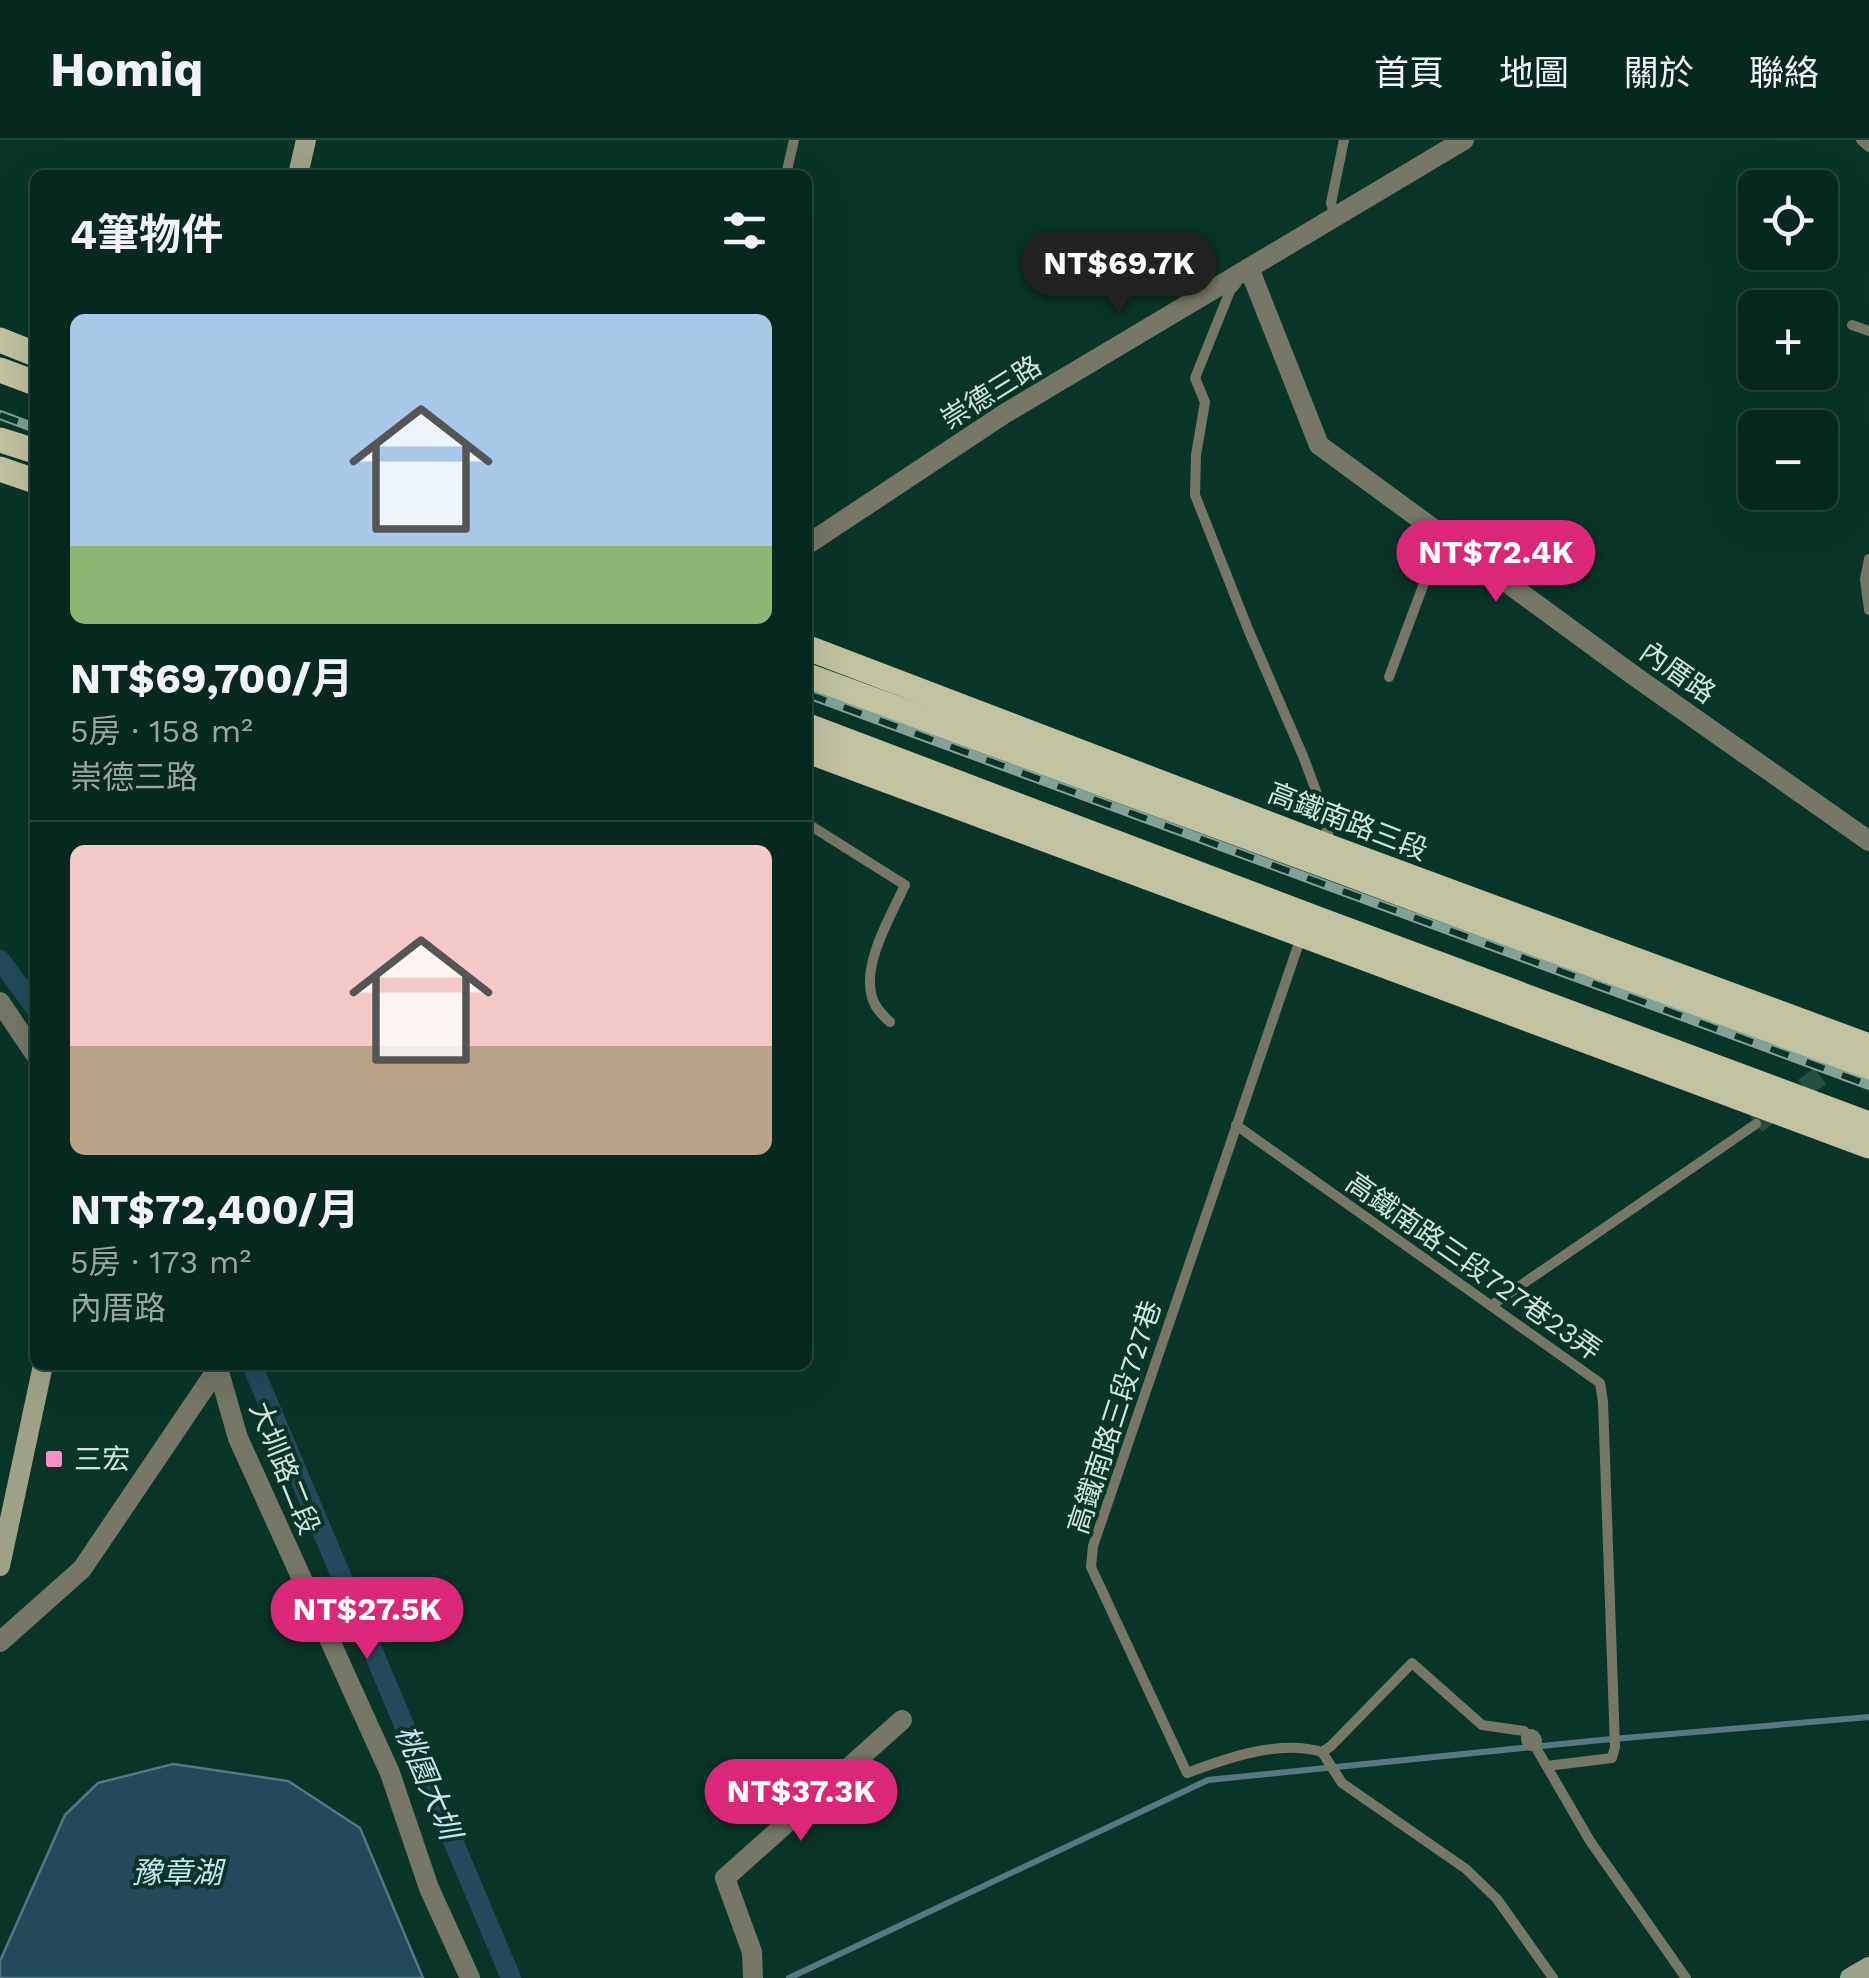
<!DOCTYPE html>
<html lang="zh-TW">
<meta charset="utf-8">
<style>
:root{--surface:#07281e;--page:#103027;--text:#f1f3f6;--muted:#98a6a4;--line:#28443c;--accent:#db2777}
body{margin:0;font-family:"Work Sans","Noto Sans TC",sans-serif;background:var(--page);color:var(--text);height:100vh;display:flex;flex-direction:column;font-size:38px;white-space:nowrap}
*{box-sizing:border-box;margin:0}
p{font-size:32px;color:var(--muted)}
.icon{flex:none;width:55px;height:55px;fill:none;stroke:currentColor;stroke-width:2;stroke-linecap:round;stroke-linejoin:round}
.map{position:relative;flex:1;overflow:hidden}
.sheet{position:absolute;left:30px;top:30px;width:782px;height:1200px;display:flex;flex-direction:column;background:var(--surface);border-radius:15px;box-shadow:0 10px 40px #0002,0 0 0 2px var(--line)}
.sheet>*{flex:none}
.controls{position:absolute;left:1738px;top:30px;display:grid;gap:20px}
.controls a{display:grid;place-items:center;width:100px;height:100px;border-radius:15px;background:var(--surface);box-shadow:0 10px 40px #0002,0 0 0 2px var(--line);font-size:50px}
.price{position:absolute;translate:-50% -85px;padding:0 22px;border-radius:35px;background:var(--accent);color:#fff;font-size:32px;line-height:65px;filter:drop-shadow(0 2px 5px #0008)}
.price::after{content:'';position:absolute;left:50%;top:60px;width:30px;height:22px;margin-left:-15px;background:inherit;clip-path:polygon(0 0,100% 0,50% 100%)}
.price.selected{background:#222;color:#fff}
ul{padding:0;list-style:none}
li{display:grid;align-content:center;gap:20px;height:530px;padding:0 40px}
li+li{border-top:2px solid var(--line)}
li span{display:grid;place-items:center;height:310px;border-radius:15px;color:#555}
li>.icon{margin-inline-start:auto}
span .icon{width:180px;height:180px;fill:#fffc;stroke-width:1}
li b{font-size:42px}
h2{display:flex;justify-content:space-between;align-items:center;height:120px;padding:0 40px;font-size:42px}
header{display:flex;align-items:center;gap:60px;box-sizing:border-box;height:140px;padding:0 50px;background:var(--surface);border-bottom:2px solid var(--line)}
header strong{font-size:48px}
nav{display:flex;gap:55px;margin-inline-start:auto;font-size:35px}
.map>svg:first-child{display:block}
.water{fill:#23495a;stroke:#577882;stroke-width:2.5}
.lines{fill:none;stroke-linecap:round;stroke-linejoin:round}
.stream{stroke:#577882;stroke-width:6}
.canal{stroke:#23495a;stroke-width:20}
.street-tunnel{stroke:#275043;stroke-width:20;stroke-dasharray:20 10;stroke-linecap:butt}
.lane{stroke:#777768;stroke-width:10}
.street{stroke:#777768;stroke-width:20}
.secondary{stroke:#a0a288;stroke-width:20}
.primary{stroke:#c1c2a1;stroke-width:25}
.rail-casing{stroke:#83a197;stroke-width:10}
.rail{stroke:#093528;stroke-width:6;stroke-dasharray:19;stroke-linecap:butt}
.poi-dot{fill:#fb8fc5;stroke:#093528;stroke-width:4}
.labels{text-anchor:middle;stroke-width:8;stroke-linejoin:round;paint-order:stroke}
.street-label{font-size:28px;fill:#d1e7de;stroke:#093528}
.poi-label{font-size:28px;fill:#d1e7de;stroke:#093528;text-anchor:start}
.water-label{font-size:30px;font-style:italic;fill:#c9e2ef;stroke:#093528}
</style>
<header>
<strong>Homiq</strong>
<nav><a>首頁</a><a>地圖</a><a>關於</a><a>聯絡</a></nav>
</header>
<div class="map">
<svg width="1869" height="1838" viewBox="0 0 1869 1838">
<rect width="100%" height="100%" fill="#093528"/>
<polygon class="water" points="173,1624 288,1641 360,1688 423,1838 0,1838 0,1821 65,1675 98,1643"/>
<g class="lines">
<polyline class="stream" points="789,1838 1208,1640 1601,1600 1869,1577"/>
<g class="canal">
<polyline points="0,820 35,867"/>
<polyline points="252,1225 511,1838"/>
</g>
<polyline class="street-tunnel" points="1756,984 1851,913"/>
<g class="lane">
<polyline points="1861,0 1869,7"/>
<polyline points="786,35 794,0"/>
<polyline points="1335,76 1331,63 1344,0"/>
<polyline points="1236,144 1230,151 1195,238 1205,262 1196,315 1195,355 1248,489 1303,616 1319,659 1331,705"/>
<polyline points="1852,185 1869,191"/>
<polyline points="1869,419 1865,439 1869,470"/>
<polyline points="1389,537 1442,395"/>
<path d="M808,684L905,745C891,776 862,823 872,857C875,868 882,875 890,882"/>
<path d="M1301,797L1093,1406L1091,1427L1187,1633C1227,1618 1280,1599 1322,1612"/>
<polyline points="1236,985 1600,1243 1603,1262 1615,1607 1612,1618 1547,1626"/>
<polyline points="1492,1165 1756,984"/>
<polyline points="1532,1601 1590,1701 1686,1838"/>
<polyline points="1322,1612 1342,1643 1466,1729 1497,1759 1553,1838"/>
<polyline points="1322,1612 1331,1606 1412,1523 1482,1585 1524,1591 1531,1599"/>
</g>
<g class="street">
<polyline points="1249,128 1319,305 1633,535 1869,701"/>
<polyline points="808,404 1004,274 1464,0"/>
<polyline points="0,862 35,914"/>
<polyline points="217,1225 238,1298 390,1633 429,1748 470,1838"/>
<polyline points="0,1502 82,1429 218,1228"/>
<polyline points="1531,1599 1532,1601"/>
<polyline points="753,1838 752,1812 725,1738 902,1580"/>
</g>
<g class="secondary">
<polyline points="298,35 306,0"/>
<polyline points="0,1426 43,1225"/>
<polyline points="1850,1838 1869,1827"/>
</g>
<g class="primary">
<polyline points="0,200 35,214"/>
<polyline points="0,230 35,243"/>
<polyline points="0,300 35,311"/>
<polyline points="0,329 35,341"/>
<polyline points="808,508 1332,708 1869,906"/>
<polyline points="808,536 1338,730 1869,929"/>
<polyline points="808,586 1315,778 1869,984"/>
<polyline points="808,611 1869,1006"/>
</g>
<defs>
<g id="rail">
<polyline points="0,275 35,288"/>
<polyline points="808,554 1869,945"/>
</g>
</defs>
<use href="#rail" class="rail-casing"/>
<use href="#rail" class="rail"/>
</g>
<rect class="poi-dot" x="44" y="1309" width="20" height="20" rx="5"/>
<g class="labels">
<g class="street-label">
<text transform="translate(991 252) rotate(-32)" y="10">崇德三路</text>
<text transform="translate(1678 532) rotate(35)" y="10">內厝路</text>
<text transform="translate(1348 681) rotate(21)" y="10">高鐵南路三段</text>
<text transform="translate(1474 1126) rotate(35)" y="10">高鐵南路三段727巷23弄</text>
<text transform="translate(1114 1277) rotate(-72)" y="10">高鐵南路三段727巷</text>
<text transform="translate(285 1328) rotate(68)" y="10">大圳路二段</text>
</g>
<g class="poi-label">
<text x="74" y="1329">三宏</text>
</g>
<g class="water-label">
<text transform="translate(428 1642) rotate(67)" y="10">桃園大圳</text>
<text x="177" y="1743">豫章湖</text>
</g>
</g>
</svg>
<div class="controls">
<a><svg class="icon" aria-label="locate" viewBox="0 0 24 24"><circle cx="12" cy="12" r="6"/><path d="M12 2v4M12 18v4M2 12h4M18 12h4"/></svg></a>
<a>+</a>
<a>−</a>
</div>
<b class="price selected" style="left:1119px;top:176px">NT$69.7K</b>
<b class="price" style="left:1496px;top:465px">NT$72.4K</b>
<b class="price" style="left:367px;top:1522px">NT$27.5K</b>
<b class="price" style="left:801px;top:1704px">NT$37.3K</b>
<section class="sheet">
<h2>4筆物件<svg class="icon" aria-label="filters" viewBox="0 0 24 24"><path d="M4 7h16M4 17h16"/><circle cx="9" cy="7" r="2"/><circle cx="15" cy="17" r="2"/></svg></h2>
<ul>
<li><span style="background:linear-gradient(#a9c7e8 75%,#8fb573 0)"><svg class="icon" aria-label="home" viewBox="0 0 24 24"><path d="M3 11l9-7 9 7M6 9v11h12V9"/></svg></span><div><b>NT$69,700/月</b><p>5房 · 158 m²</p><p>崇德三路</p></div></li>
<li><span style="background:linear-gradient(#f6c9c9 65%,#b9a48a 0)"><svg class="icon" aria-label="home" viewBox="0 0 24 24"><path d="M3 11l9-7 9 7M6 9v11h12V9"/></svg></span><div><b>NT$72,400/月</b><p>5房 · 173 m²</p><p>內厝路</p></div></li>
</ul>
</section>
</div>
